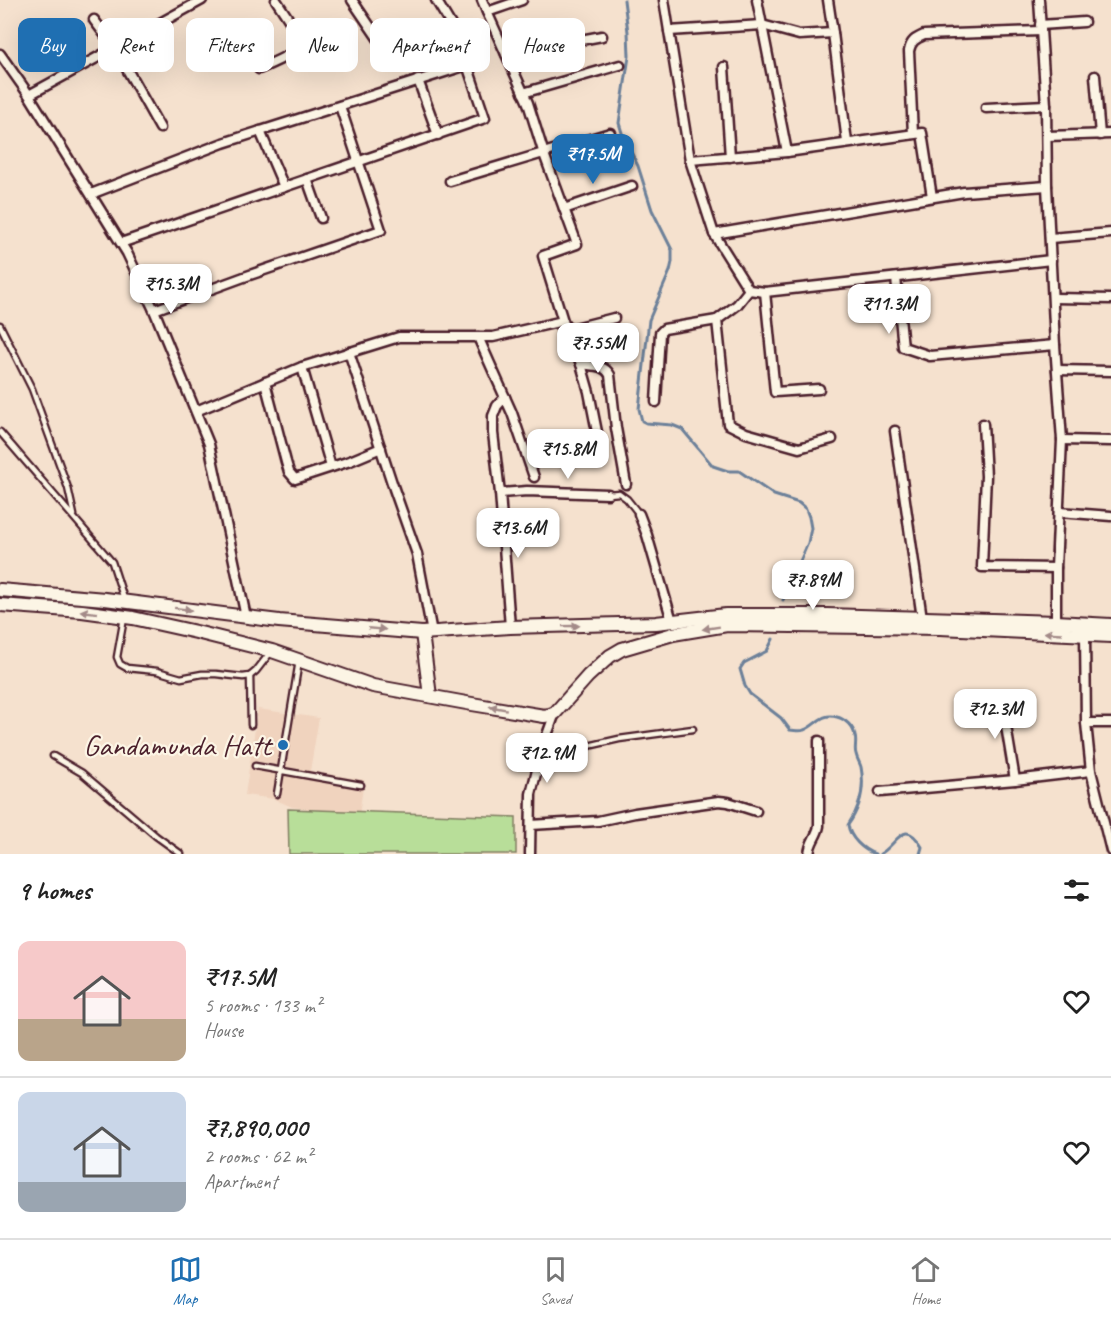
<!DOCTYPE html>
<meta charset="utf-8">
<style>
:root{--surface:#fff;--page:#f6f6f6;--text:#222;--muted:#767676;--line:#e0e0e0;--accent:#1f6fb2}
body{margin:0;font-family:Caveat,sans-serif;background:var(--page);color:var(--text);height:100vh;display:flex;flex-direction:column;font-size:22px;white-space:nowrap}
*{box-sizing:border-box;margin:0}
p{font-size:20px;color:var(--muted)}
.icon{flex:none;width:33px;height:33px;fill:none;stroke:currentColor;stroke-width:2;stroke-linecap:round;stroke-linejoin:round}
.map{position:relative;height:854px;overflow:hidden}
.drawer{display:flex;flex-direction:column;background:var(--surface);flex:1}
.drawer>*{flex:none}
.guide{position:absolute;left:18px;top:18px;width:600px;height:54px;display:flex;gap:12px}
.price{position:absolute;translate:-50% -51px;padding:0 14px;border-radius:12px;background:#fff;color:#222;font-size:20px;line-height:39px;filter:drop-shadow(0 2px 3px #0008)}
.price::after{content:'';position:absolute;left:50%;top:36px;width:18px;height:14px;margin-left:-9px;background:inherit;clip-path:polygon(0 0,100% 0,50% 100%)}
.price.on{background:var(--accent);color:#fff}
ul{padding:0;list-style:none}
li{display:flex;align-items:center;gap:18px;height:150px;padding:0 18px}
li+li{border-top:2px solid var(--line)}
li span{display:grid;place-items:center;flex:none;width:168px;height:120px;border-radius:12px;color:#555}
li>.icon{margin-inline-start:auto}
span .icon{width:72px;height:72px;fill:#fffc;stroke-width:1}
li b{font-size:26px}
h2{display:flex;justify-content:space-between;align-items:center;height:72px;padding:0 18px;font-size:26px}
.tag{padding:0 21px;border-radius:12px;background:var(--surface);box-shadow:0 6px 24px #0002;font-size:21px;line-height:54px}
.tag.on{background:var(--accent);color:#fff}
.tab-bar{display:flex;justify-content:space-around;align-items:center;height:84px;border-top:2px solid var(--line);background:var(--surface);font-size:16px;color:var(--muted)}
.tab-bar a{display:grid;justify-items:center;gap:3px}
.tab-bar .on{color:var(--accent)}
.map>svg:first-child{display:block}
.built{fill:#f0d3be}
.green{fill:#b8de99;stroke:#817e62;stroke-width:1.5}
.lines{fill:none;stroke-linecap:round;stroke-linejoin:round}
.stream{stroke:#6c8099;stroke-width:3}
.service-casing{stroke:#4a1f2b;stroke-width:9}
.minor-casing{stroke:#4a1f2b;stroke-width:13}
.secondary-casing{stroke:#4a1f2b;stroke-width:16}
.service{stroke:#fcf5e5;stroke-width:4.5}
.minor{stroke:#fcf5e5;stroke-width:8}
.secondary{stroke:#fcf5e5;stroke-width:12}
.oneway{fill:#a38a88}
.poi-dot{fill:#1f6fb2;stroke:#fcf5e5;stroke-width:2}
.labels{text-anchor:middle;stroke-width:4.5;stroke-linejoin:round;paint-order:stroke}
.poi-label{font-size:30px;fill:#4a1f2b;stroke:#fcf5e5;text-anchor:end}
</style>
<div class="map">
<svg width="1111" height="854" viewBox="0 0 1111 854">
<rect width="100%" height="100%" fill="#f5e1ce"/>
<filter id="ink" filterUnits="userSpaceOnUse"><feTurbulence type="fractalNoise" baseFrequency=".0167" numOctaves="2"/><feDisplacementMap in="SourceGraphic" scale="12" xChannelSelector="R" yChannelSelector="G"/><feConvolveMatrix kernelMatrix="1 2 1 2 8 2 1 2 1" color-interpolation-filters="sRGB"/></filter>
<g filter="url(#ink)">
<polygon class="built" points="258,709 319,718 310,771 364,780 359,815 292,807 274,799 245,795"/>
<polygon class="green" points="288,809 516,817 516,854 289,854"/>
<g class="lines">
<g class="stream">
<polyline points="624,0 628,32 629,56 619,123 623,136 638,166 652,210 672,250 672,262 670,271 649,320 639,409 642,421 646,423 672,425 682,429 713,466 728,471 739,471 774,495 799,503 806,509 809,517 811,528 808,543 783,600"/>
<path d="M773,639L767,651L744,663L740,669L745,686L750,694L781,718L790,730C794,730 800,732 804,730C816,726 821,712 837,717C845,719 854,727 855,736C857,742 854,749 856,754C857,759 860,763 861,767C865,788 860,808 848,825C850,838 863,850 875,854"/>
<path d="M880,854C897,845 904,816 922,847L920,854"/>
</g>
<defs>
<g id="service">
<polyline points="0,325 32,389 68,488 74,515"/>
<polyline points="0,432 112,562 124,599"/>
<polyline points="609,494 619,493 627,499 639,514"/>
<polyline points="124,618 117,657 120,664 127,668 157,671 181,678 202,674 216,674 243,677 250,676 256,671 270,653"/>
<polyline points="250,676 251,725"/>
<polyline points="53,756 82,773 156,836 181,854"/>
<polyline points="540,757 619,739 693,729"/>
<polyline points="255,766 361,785"/>
<polyline points="277,794 299,661"/>
</g>
<g id="minor">
<polyline points="352,0 390,56"/>
<polyline points="482,0 487,12"/>
<polyline points="664,0 690,160 714,234 749,290 765,292 1051,260"/>
<polyline points="828,0 833,33"/>
<polyline points="1039,0 1046,105 1047,186 1055,345 1062,440 1056,568 1056,622"/>
<polyline points="94,20 115,48 160,128"/>
<polyline points="1040,25 1084,22"/>
<polyline points="669,31 762,25 799,35 833,33 847,142"/>
<polyline points="0,54 29,95 127,253 154,310 209,444 246,617"/>
<polyline points="506,54 602,36"/>
<polyline points="724,67 730,157"/>
<path d="M259,69C267,65 298,53 300,45C301,42 300,39 299,35L276,0"/>
<polyline points="1095,76 1100,135"/>
<polyline points="418,80 438,135"/>
<polyline points="523,93 620,65"/>
<polyline points="29,95 202,0"/>
<polyline points="986,108 1046,105"/>
<polyline points="260,131 284,187"/>
<path d="M913,134L909,51C911,41 915,39 924,35L1041,31"/>
<polyline points="1047,136 1111,134"/>
<polyline points="787,152 922,133 932,197"/>
<polyline points="690,160 787,152 757,0"/>
<polyline points="307,179 321,218"/>
<polyline points="450,181 610,133"/>
<polyline points="91,194 223,143 467,65"/>
<polyline points="564,209 632,186"/>
<polyline points="714,234 964,192 1047,186"/>
<polyline points="1050,238 1111,233"/>
<polyline points="121,243 485,118 457,35 436,0"/>
<polyline points="896,278 903,347 930,356 1055,345"/>
<polyline points="765,292 775,392 819,389"/>
<polyline points="1054,298 1111,299"/>
<polyline points="154,310 244,277 381,230 340,106"/>
<polyline points="717,320 728,424 746,433 799,448 832,439"/>
<polyline points="563,321 581,364 589,392 598,437"/>
<polyline points="567,330 614,318"/>
<polyline points="478,337 512,413 534,477"/>
<polyline points="349,352 394,489 417,554 432,633"/>
<path d="M581,364C592,366 604,364 610,375L616,428L626,484"/>
<polyline points="302,367 331,467"/>
<polyline points="1057,370 1111,371"/>
<polyline points="265,382 286,462 289,472 295,479 350,461 381,448"/>
<polyline points="656,402 660,333 664,329 717,320 737,305 749,290"/>
<polyline points="196,411 302,367 399,337 493,337 563,321 543,256 577,244 544,154 528,103 487,12 522,0"/>
<polyline points="983,424 986,476 982,567 1056,568"/>
<polyline points="895,431 922,618"/>
<polyline points="1062,440 1111,441"/>
<polyline points="500,493 493,433 493,416 497,406 505,397"/>
<polyline points="1059,512 1111,516"/>
<polyline points="639,514 647,535 672,621"/>
<polyline points="510,627 500,493 527,491 608,494"/>
<polyline points="1085,634 1086,723"/>
<polyline points="1001,696 1015,780"/>
<polyline points="1091,771 1111,851"/>
<polyline points="880,792 1015,780 1091,771 1086,723 1111,723"/>
<polyline points="531,825 598,821 635,813 719,801 728,802 756,811"/>
<polyline points="530,854 531,794 543,746 555,713"/>
<path d="M809,854C810,841 817,837 819,826V741"/>
</g>
<g id="secondary">
<polyline points="0,590 105,599 279,621 422,633 510,627 656,623 726,615 827,615 1056,622 1111,625"/>
<polyline points="0,605 82,611 133,618 196,632 272,651 373,686 472,704 544,716 550,715 555,713 588,676 610,656 622,649 673,634 727,625 940,628 1111,636"/>
<polyline points="422,633 430,696"/>
</g>
</defs>
<use href="#service" class="service-casing"/>
<use href="#minor" class="minor-casing"/>
<use href="#secondary" class="secondary-casing"/>
<use href="#service" class="service"/>
<use href="#minor" class="minor"/>
<use href="#secondary" class="secondary"/>
</g>
<defs><path id="oneway-solid" d="M-6-.8H1V-3.2L6.5 0L1 3.2V.8H-6Z" transform="scale(1.5)"/></defs>
<g class="oneway">
<use href="#oneway-solid" transform="translate(183 609) rotate(7)"/>
<use href="#oneway-solid" transform="translate(89 612) rotate(-173)"/>
<use href="#oneway-solid" transform="translate(571 626) rotate(-1)"/>
<use href="#oneway-solid" transform="translate(711 628) rotate(171)"/>
<use href="#oneway-solid" transform="translate(377 629) rotate(5)"/>
<use href="#oneway-solid" transform="translate(1053 633) rotate(-177)"/>
<use href="#oneway-solid" transform="translate(498 708) rotate(-170)"/>
</g>
</g>
<circle class="poi-dot" cx="283" cy="745" r="6"/>
<g class="labels">
<g class="poi-label">
<text x="271" y="755">Gandamunda Hatt</text>
</g>
</g>
</svg>
<b class="price on" style="left:593px;top:185px">₹17.5M</b>
<b class="price" style="left:171px;top:315px">₹15.3M</b>
<b class="price" style="left:889px;top:335px">₹11.3M</b>
<b class="price" style="left:598px;top:374px">₹7.55M</b>
<b class="price" style="left:568px;top:480px">₹15.8M</b>
<b class="price" style="left:518px;top:559px">₹13.6M</b>
<b class="price" style="left:813px;top:611px">₹7.89M</b>
<b class="price" style="left:995px;top:740px">₹12.3M</b>
<b class="price" style="left:547px;top:784px">₹12.9M</b>
<div class="guide">
<a class="tag on">Buy</a>
<a class="tag">Rent</a>
<a class="tag">Filters</a>
<a class="tag">New</a>
<a class="tag">Apartment</a>
<a class="tag">House</a>
</div>
</div>
<section class="drawer">
<h2>9 homes<svg class="icon" aria-label="filters" viewBox="0 0 24 24"><path d="M4 7h16M4 17h16"/><circle cx="9" cy="7" r="2"/><circle cx="15" cy="17" r="2"/></svg></h2>
<ul>
<li><span style="background:linear-gradient(#f6c9c9 65%,#b9a48a 0)"><svg class="icon" aria-label="home" viewBox="0 0 24 24"><path d="M3 11l9-7 9 7M6 9v11h12V9"/></svg></span><div><b>₹17.5M</b><p>5 rooms · 133 m²</p><p>House</p></div><svg class="icon" aria-label="heart" viewBox="0 0 24 24"><path d="M12 20l-8-8c-3-5 5-10 8-4 3-6 11-1 8 4z"/></svg></li>
<li><span style="background:linear-gradient(#c9d6e8 75%,#9aa5b1 0)"><svg class="icon" aria-label="home" viewBox="0 0 24 24"><path d="M3 11l9-7 9 7M6 9v11h12V9"/></svg></span><div><b>₹7,890,000</b><p>2 rooms · 62 m²</p><p>Apartment</p></div><svg class="icon" aria-label="heart" viewBox="0 0 24 24"><path d="M12 20l-8-8c-3-5 5-10 8-4 3-6 11-1 8 4z"/></svg></li>
</ul>
</section>
<nav class="tab-bar">
<a class="on"><svg class="icon" aria-label="map" viewBox="0 0 24 24"><path d="M3 6l6-2 6 2 6-2v14l-6 2-6-2-6 2zM9 4v14M15 6v14"/></svg>Map</a>
<a><svg class="icon" aria-label="saved" viewBox="0 0 24 24"><path d="M7 4h10v16l-5-4-5 4z"/></svg>Saved</a>
<a><svg class="icon" aria-label="home" viewBox="0 0 24 24"><path d="M3 11l9-7 9 7M6 9v11h12V9"/></svg>Home</a>
</nav>
